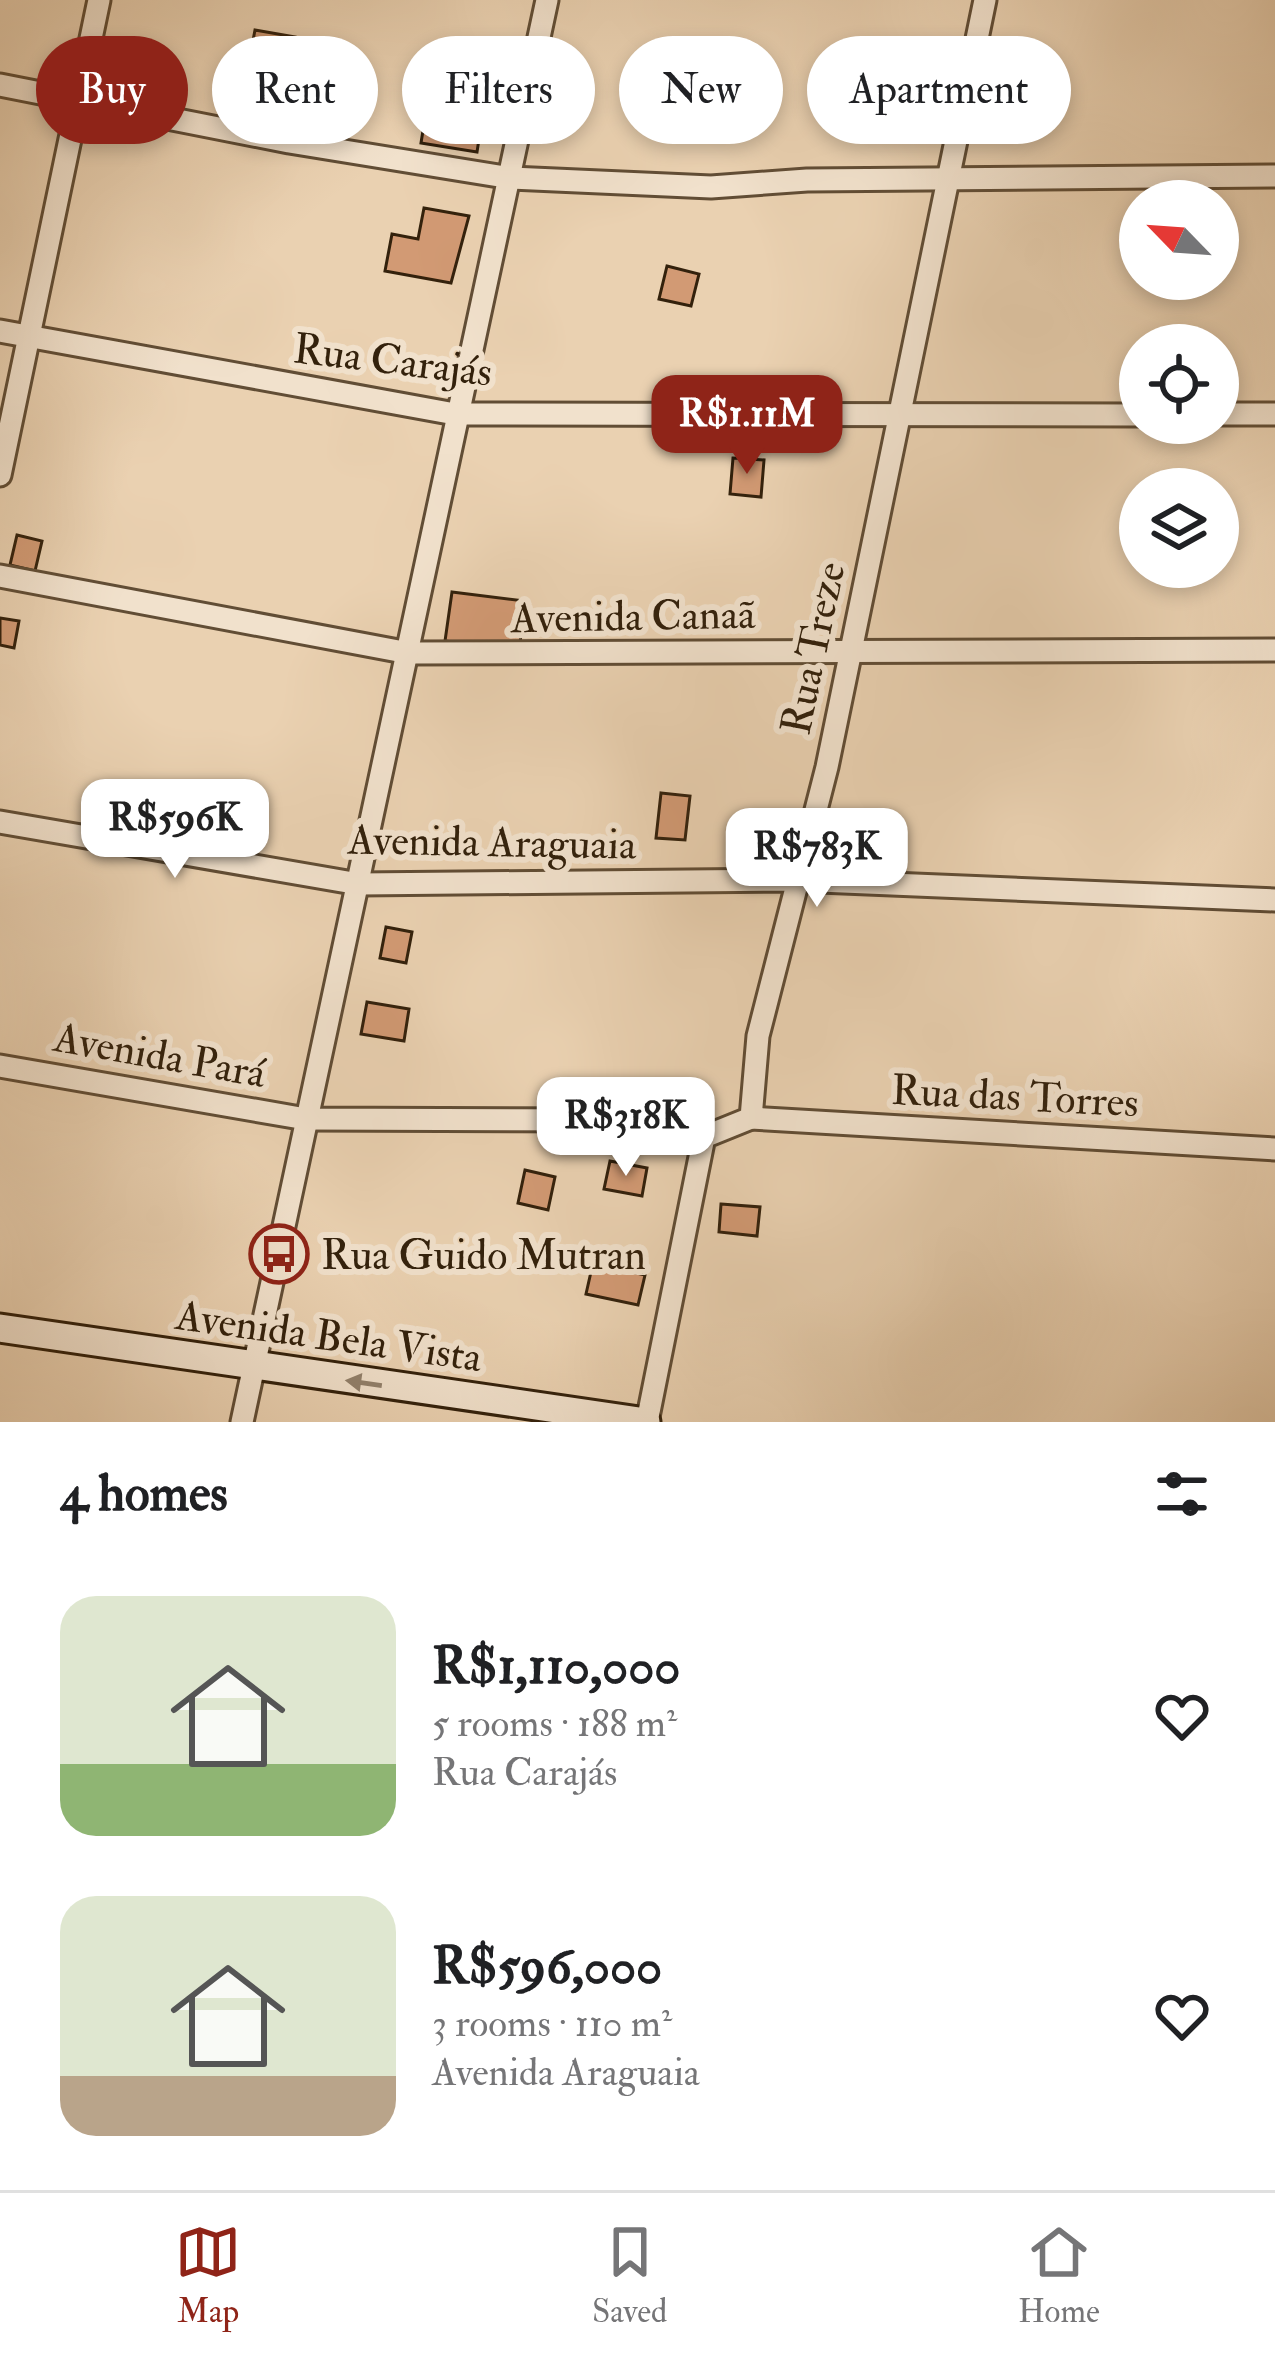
<!DOCTYPE html>
<meta charset="utf-8">
<style>
:root{--surface:#fff;--page:#f6f6f6;--text:#202124;--muted:#757577;--line:#e0e0e0;--accent:#8f2418}
body{margin:0;font-family:"IM FELL Double Pica",serif;background:var(--page);color:var(--text);height:100vh;display:flex;flex-direction:column;font-size:45px;white-space:nowrap}
*{box-sizing:border-box;margin:0}
p{font-size:39px;color:var(--muted)}
.icon{flex:none;width:66px;height:66px;fill:none;stroke:currentColor;stroke-width:2;stroke-linecap:round;stroke-linejoin:round}
.map{position:relative;height:1422px;overflow:hidden}
.side{display:flex;flex-direction:column;background:var(--surface);flex:1}
.side>*{flex:none}
.top-card{position:absolute;left:36px;top:36px;width:1203px;height:108px;display:flex;gap:24px}
.needle{width:78px;rotate:295deg}
.controls{position:absolute;left:1119px;top:180px;display:grid;gap:24px}
.controls a{display:grid;place-items:center;width:120px;height:120px;border-radius:50%;background:var(--surface);box-shadow:0 6px 18px #0003;font-size:60px}
.price{position:absolute;translate:-50% -102px;padding:0 27px;border-radius:24px;background:#fff;color:#222;font-size:39px;line-height:78px;filter:drop-shadow(0 3px 6px #0008)}
.price::after{content:'';position:absolute;left:50%;top:72px;width:36px;height:27px;margin-left:-18px;background:inherit;clip-path:polygon(0 0,100% 0,50% 100%)}
.price.active{background:var(--accent);color:#fff}
ul{padding:0;list-style:none}
li{display:flex;align-items:center;gap:36px;height:300px;padding:0 60px}
li span{display:grid;place-items:center;flex:none;width:336px;height:240px;border-radius:36px;color:#555}
li>.icon{margin-inline-start:auto}
span .icon{width:144px;height:144px;fill:#fffc;stroke-width:1}
li b{font-size:51px}
h2{display:flex;justify-content:space-between;align-items:center;height:144px;padding:0 60px;font-size:51px}
.chip{padding:0 42px;border-radius:54px;background:var(--surface);box-shadow:0 6px 18px #0003;font-size:42px;line-height:108px}
.chip.active{background:var(--accent);color:#fff}
.tabs{display:flex;justify-content:space-around;align-items:center;height:168px;border-top:3px solid var(--line);background:var(--surface);font-size:33px;color:var(--muted)}
.tabs a{display:grid;justify-items:center;gap:6px}
.tabs .active{color:var(--accent)}
.map>svg:first-child{display:block}
.building{fill:#d29a74;stroke:#33210c;stroke-width:3}
.lines{fill:none;stroke-linecap:round;stroke-linejoin:round}
.street-casing{stroke:#614d35;stroke-width:27}
.secondary-casing{stroke:#33210c;stroke-width:33}
.street{stroke:#f1e1cc;stroke-width:21}
.secondary{stroke:#f1e1cc;stroke-width:27}
.oneway{fill:#92816c}
.labels{text-anchor:middle;stroke-width:12;stroke-linejoin:round;paint-order:stroke}
.street-label{font-size:42px;fill:#33210c;stroke:#f1e1cc}
.poi-label{font-size:42px;fill:#33210c;stroke:#f1e1cc;text-anchor:start}
</style>
<div class="map">
<svg width="1275" height="1422" viewBox="0 0 1275 1422">
<rect width="100%" height="100%" fill="#ead1b1"/>
<filter id="stains"><feTurbulence type="fractalNoise" baseFrequency=".00167" numOctaves="4"/><feColorMatrix values="0 0 0 0 .2 0 0 0 0 .09 0 0 0 0 .02 0 0 0 .5 -.17"/></filter>
<radialGradient id="worn" r=".72"><stop offset=".6" stop-color="#630" stop-opacity="0"/><stop offset="1" stop-color="#630" stop-opacity=".3"/></radialGradient>
<g class="building">
<polygon points="255,30 295,37 283,96 244,88"/>
<polygon points="293,57 327,63 319,108 285,102"/>
<polygon points="332,69 357,75 343,128 318,122"/>
<polygon points="426,112 482,120 477,152 421,143"/>
<polygon points="424,208 469,216 451,283 385,271 392,234 418,239"/>
<polygon points="667,266 699,274 691,306 659,299"/>
<polygon points="733,458 764,460 761,497 730,494"/>
<polygon points="17,535 42,541 35,571 10,565"/>
<polygon points="452,592 525,601 519,651 445,641"/>
<polygon points="0,618 19,621 14,648 0,645"/>
<polygon points="661,793 690,796 685,840 656,838"/>
<polygon points="386,927 412,932 406,963 380,958"/>
<polygon points="367,1002 409,1009 404,1041 361,1034"/>
<polygon points="610,1161 647,1168 642,1196 604,1189"/>
<polygon points="525,1170 555,1177 548,1210 518,1203"/>
<polygon points="721,1204 760,1207 757,1236 719,1232"/>
<polygon points="593,1263 645,1275 638,1305 586,1294"/>
</g>
<g class="lines">
<defs>
<g id="street">
<polyline points="0,85 289,142 511,178 711,187 807,180 1275,176"/>
<polyline points="0,331 455,414 1140,415"/>
<polyline points="1218,414 1275,414"/>
<polyline points="0,475 99,0"/>
<polyline points="0,576 409,653 1275,650"/>
<polyline points="0,822 359,884 795,880 1275,900"/>
<polyline points="0,1066 306,1119 616,1120 704,1137"/>
<polyline points="751,1118 1275,1149"/>
<polyline points="242,1422 547,0"/>
<polyline points="647,1422 704,1137 751,1118 758,1036 827,767 985,0"/>
</g>
<polyline id="secondary" points="0,1328 646,1422"/>
</defs>
<use href="#street" class="street-casing"/>
<use href="#secondary" class="secondary-casing"/>
<use href="#street" class="street"/>
<use href="#secondary" class="secondary"/>
</g>
<defs><path id="oneway-solid" d="M-6-.8H1V-3.2L6.5 0L1 3.2V.8H-6Z" transform="scale(3)"/></defs>
<use class="oneway" href="#oneway-solid" transform="translate(364 1383) rotate(-172)"/>
<defs>
<symbol id="bus-ring" viewBox="-11 -11 22 22"><circle r="9.5" fill="#f1e1cc" stroke="#8f2418" stroke-width="1.5"/><path d="M-5-6H5V4H4V6H2V4H-2V6H-4V4H-5ZM-3.5-4V0h7V-4ZM-3.5 1.2v1.5H-2V1.2ZM2 1.2v1.5H3.5V1.2Z" fill="#8f2418"/></symbol>
</defs>
<g fill-rule="evenodd">
<use href="#bus-ring" x="246" y="1221" width="66" height="66"/>
</g>
<g class="labels">
<g class="street-label">
<text transform="translate(393 359) rotate(7)" y="15">Rua Carajás</text>
<text transform="translate(633 615) rotate(-1)" y="15">Avenida Canaã</text>
<text transform="translate(812 648) rotate(-78)" y="15">Rua Treze</text>
<text transform="translate(492 841) rotate(1)" y="15">Avenida Araguaia</text>
<text transform="translate(160 1054) rotate(10)" y="15">Avenida Pará</text>
<text transform="translate(1015 1095) rotate(3)" y="15">Rua das Torres</text>
<text transform="translate(329 1335) rotate(8)" y="15">Avenida Bela Vista</text>
</g>
<g class="poi-label">
<text x="321" y="1269">Rua Guido Mutran</text>
</g>
</g>
<rect width="100%" height="100%" filter="url(#stains)"/>
<rect width="100%" height="100%" fill="url(#worn)"/>
</svg>
<div class="controls">
<a><svg class="needle" viewBox="-14 -14 28 28"><path d="M0-13l5 13h-10z" fill="#e53935"/><path d="M0 13l5-13h-10z" fill="#757577"/></svg></a>
<a><svg class="icon" aria-label="locate" viewBox="0 0 24 24"><circle cx="12" cy="12" r="6"/><path d="M12 2v4M12 18v4M2 12h4M18 12h4"/></svg></a>
<a><svg class="icon" aria-label="layers" viewBox="0 0 24 24"><path d="M12 4l9 5-9 5-9-5zM3 14l9 5 9-5"/></svg></a>
</div>
<b class="price active" style="left:747px;top:477px">R$1.11M</b>
<b class="price" style="left:175px;top:881px">R$596K</b>
<b class="price" style="left:817px;top:910px">R$783K</b>
<b class="price" style="left:626px;top:1179px">R$318K</b>
<div class="top-card">
<a class="chip active">Buy</a>
<a class="chip">Rent</a>
<a class="chip">Filters</a>
<a class="chip">New</a>
<a class="chip">Apartment</a>
</div>
</div>
<section class="side">
<h2>4 homes<svg class="icon" aria-label="filters" viewBox="0 0 24 24"><path d="M4 7h16M4 17h16"/><circle cx="9" cy="7" r="2"/><circle cx="15" cy="17" r="2"/></svg></h2>
<ul>
<li><span style="background:linear-gradient(#dfe7d0 70%,#8fb573 0)"><svg class="icon" aria-label="home" viewBox="0 0 24 24"><path d="M3 11l9-7 9 7M6 9v11h12V9"/></svg></span><div><b>R$1,110,000</b><p>5 rooms · 188 m²</p><p>Rua Carajás</p></div><svg class="icon" aria-label="heart" viewBox="0 0 24 24"><path d="M12 20l-8-8c-3-5 5-10 8-4 3-6 11-1 8 4z"/></svg></li>
<li><span style="background:linear-gradient(#dfe7d0 75%,#b9a48a 0)"><svg class="icon" aria-label="home" viewBox="0 0 24 24"><path d="M3 11l9-7 9 7M6 9v11h12V9"/></svg></span><div><b>R$596,000</b><p>3 rooms · 110 m²</p><p>Avenida Araguaia</p></div><svg class="icon" aria-label="heart" viewBox="0 0 24 24"><path d="M12 20l-8-8c-3-5 5-10 8-4 3-6 11-1 8 4z"/></svg></li>
</ul>
</section>
<nav class="tabs">
<a class="active"><svg class="icon" aria-label="map" viewBox="0 0 24 24"><path d="M3 6l6-2 6 2 6-2v14l-6 2-6-2-6 2zM9 4v14M15 6v14"/></svg>Map</a>
<a><svg class="icon" aria-label="saved" viewBox="0 0 24 24"><path d="M7 4h10v16l-5-4-5 4z"/></svg>Saved</a>
<a><svg class="icon" aria-label="home" viewBox="0 0 24 24"><path d="M3 11l9-7 9 7M6 9v11h12V9"/></svg>Home</a>
</nav>
